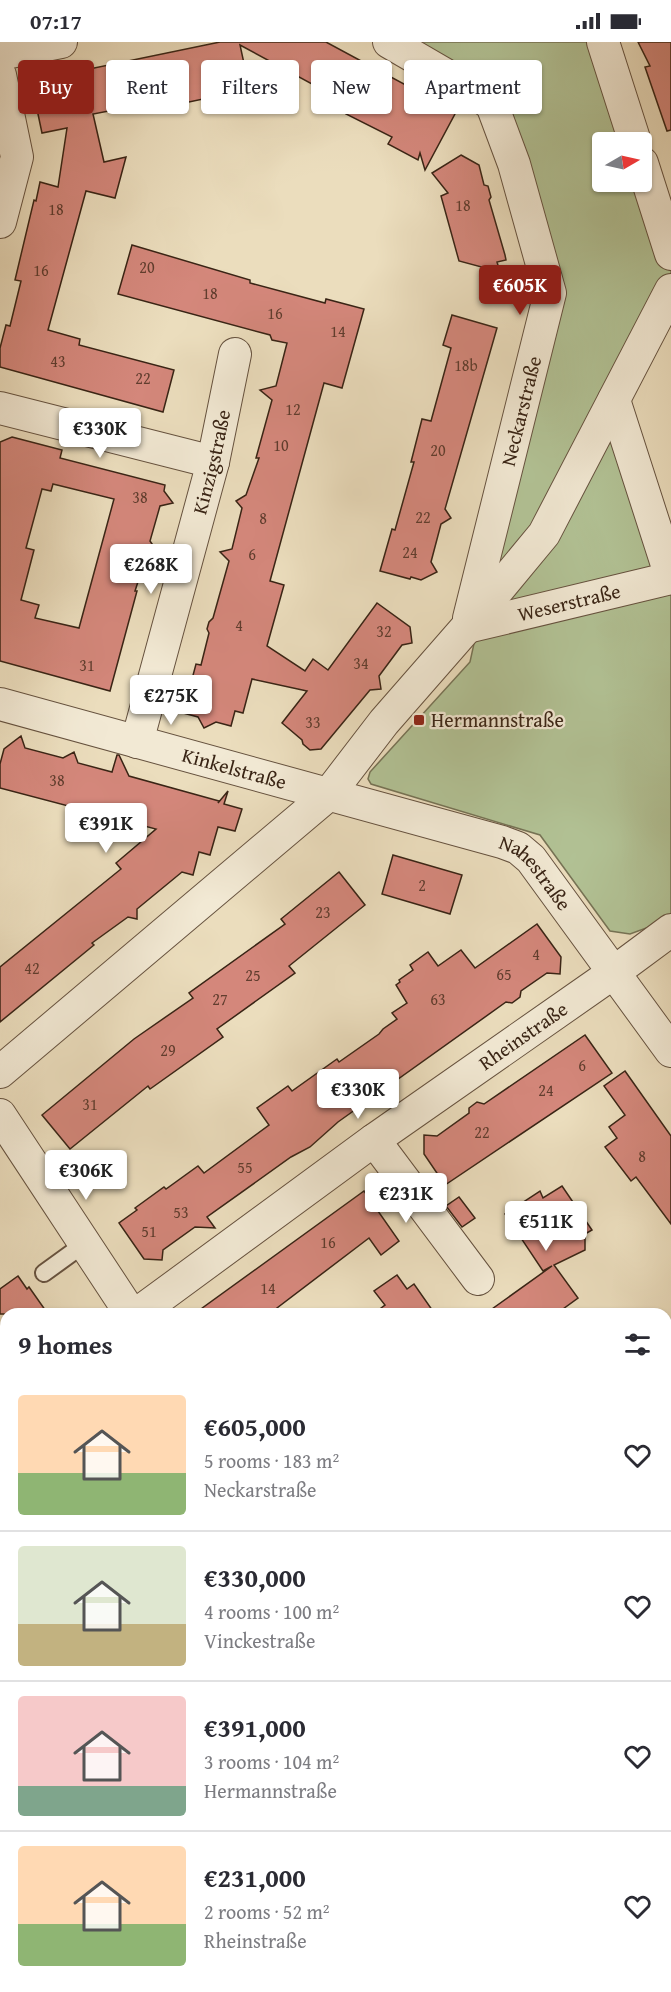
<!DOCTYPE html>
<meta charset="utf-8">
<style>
:root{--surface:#fff;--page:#f2f2f3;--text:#2b2b33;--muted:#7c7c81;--line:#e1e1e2;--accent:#8f2418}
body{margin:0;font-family:"Gentium Book Plus",serif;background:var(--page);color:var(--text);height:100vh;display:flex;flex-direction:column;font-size:22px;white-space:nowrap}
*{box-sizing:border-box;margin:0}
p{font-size:20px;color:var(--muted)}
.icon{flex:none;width:33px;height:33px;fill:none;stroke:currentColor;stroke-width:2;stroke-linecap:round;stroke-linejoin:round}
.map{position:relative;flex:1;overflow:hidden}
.side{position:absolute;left:0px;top:1266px;width:672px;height:684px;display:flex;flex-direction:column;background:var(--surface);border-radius:18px 18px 0 0;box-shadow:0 2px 4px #0004}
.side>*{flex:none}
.banner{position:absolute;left:18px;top:18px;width:636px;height:54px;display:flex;gap:12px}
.needle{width:39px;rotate:81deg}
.buttons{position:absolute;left:592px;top:90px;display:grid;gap:12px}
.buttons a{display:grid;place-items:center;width:60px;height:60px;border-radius:6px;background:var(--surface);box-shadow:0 2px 4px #0004;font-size:30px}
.price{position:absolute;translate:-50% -51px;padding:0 14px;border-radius:6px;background:#fff;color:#222;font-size:20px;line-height:39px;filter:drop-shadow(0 2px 3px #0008)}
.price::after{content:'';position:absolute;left:50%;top:36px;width:18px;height:14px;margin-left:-9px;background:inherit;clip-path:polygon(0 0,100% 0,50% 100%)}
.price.current{background:var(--accent);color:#fff}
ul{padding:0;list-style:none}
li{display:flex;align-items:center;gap:18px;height:150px;padding:0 18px}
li+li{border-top:2px solid var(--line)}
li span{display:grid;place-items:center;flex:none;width:168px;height:120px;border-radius:6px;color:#555}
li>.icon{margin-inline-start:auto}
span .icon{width:72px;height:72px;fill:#fffc;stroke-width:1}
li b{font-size:26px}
h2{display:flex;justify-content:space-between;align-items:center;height:72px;padding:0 18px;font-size:26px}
.pill{padding:0 21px;border-radius:6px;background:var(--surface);box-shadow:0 2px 4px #0004;font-size:21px;line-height:54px}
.pill.current{background:var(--accent);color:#fff}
.status{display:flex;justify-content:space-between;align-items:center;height:42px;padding:0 30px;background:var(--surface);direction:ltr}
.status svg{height:16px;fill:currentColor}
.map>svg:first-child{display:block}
.green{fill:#b2c295;stroke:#767355;stroke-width:1.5}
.building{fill:#d4877b;stroke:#392415;stroke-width:1.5;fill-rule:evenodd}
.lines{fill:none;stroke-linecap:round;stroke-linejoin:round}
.lane-casing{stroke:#66523f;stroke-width:20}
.street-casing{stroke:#66523f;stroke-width:34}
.lane{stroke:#f2e9d4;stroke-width:16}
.street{stroke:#f2e9d4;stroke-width:32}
.poi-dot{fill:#8f2418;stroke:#f2e9d4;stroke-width:2}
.labels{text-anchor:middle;stroke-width:4.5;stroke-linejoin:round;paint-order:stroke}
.number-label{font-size:16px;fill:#603d2e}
.street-label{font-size:20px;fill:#392415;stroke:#f2e9d4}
.poi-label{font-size:20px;fill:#392415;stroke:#f2e9d4;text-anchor:start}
</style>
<div class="status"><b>07:17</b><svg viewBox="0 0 49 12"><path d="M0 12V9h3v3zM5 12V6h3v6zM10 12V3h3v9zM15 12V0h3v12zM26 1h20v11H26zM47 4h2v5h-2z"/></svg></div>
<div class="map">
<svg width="671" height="1950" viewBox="0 0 671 1950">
<rect width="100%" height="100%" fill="#ebddbd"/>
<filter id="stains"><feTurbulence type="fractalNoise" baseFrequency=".00333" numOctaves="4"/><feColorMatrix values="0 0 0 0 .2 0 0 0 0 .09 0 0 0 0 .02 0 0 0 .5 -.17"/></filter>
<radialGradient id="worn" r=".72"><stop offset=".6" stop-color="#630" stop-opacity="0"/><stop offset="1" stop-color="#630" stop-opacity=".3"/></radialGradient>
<g class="green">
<polygon points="389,0 603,0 635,100 603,100 603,140 642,140 671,212 671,248 614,358 671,535 671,877 630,892 610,889 540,793 371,742 368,737 370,730 470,620 548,262 496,71"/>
<polygon points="480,1944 596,1944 567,1950 465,1950"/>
</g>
<g class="building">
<polygon points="220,0 326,0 456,70 425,128 420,111 418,118 388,102 392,95 346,72 351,63 240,3 248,40 206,48 208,56 146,69 145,62 93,72 104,120 126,115 115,156 86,149 48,288 80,297 79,303 174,328 163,370 0,325 0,306 6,283 10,284 21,239 15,238 34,158 36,159 40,140 58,145 67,86 42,91 31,39"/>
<polygon points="638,0 671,0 671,88 667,89 645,25 650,24"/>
<polygon points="461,113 479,123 484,143 488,144 491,155 489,158 505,213 506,218 497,220 500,230 459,219 441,154 448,151 432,131"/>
<polygon points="132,203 250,238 250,241 325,261 326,257 364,267 342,346 324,341 270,539 284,543 267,604 305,629 313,617 328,628 377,561 410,585 412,601 402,603 379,634 381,647 370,648 321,707 310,708 303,702 302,698 282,681 307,649 252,637 243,671 235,669 231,684 216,680 204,686 198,675 183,671 196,622 201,623 209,591 207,587 209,580 213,576 229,519 220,510 232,507 242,466 236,459 246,453 259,416 256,416 272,358 260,348 276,344 287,301 272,298 270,293 118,252"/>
<polygon points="452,273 497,286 445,467 451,476 441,482 431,520 437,530 421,538 411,535 410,537 380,529 392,487 395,488 414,420 411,420 422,377 431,379 451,306 443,303"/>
<path d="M12,395L62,408L60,416L165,443L164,449L173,461L160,464L150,499L159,512L146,515L135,549H137L110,649L0,619V400ZM53,442L114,457L79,586L35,576L39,563L21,558L34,508L26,506L42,447L51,449Z"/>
<polygon points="21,694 25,706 63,716 74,710 78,721 112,730 117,713 119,713 129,734 219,759 218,761 228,749 224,762 242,767 235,789 218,785 210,813 199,810 193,833 182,830 137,867 137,877 128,875 92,901 94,903 0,980 0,925 121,827 116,821 156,787 0,746 0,722 4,707"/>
<polygon points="393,813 462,833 450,872 382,852"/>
<polygon points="339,830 365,863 289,924 295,931 217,987 223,995 150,1047 148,1044 70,1107 42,1073 134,997 193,956 189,951 285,882 281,877"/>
<polygon points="537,882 561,915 560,932 547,931 521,949 520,955 512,961 506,960 338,1080 310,1105 291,1115 207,1175 215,1186 195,1185 163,1208 162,1218 144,1217 119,1181 137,1168 135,1166 164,1145 166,1147 198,1124 204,1131 269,1083 257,1066 288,1044 292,1049 337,1017 339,1020 379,992 383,987 397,977 392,971 407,961 396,943 400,940 399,938 413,928 410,923 428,910 438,924 461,908 475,926"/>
<polygon points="585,993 612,1031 445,1143 424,1112 424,1093 437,1094 469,1071 469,1066 477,1060 484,1062"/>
<polygon points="625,1029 671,1094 671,1182 636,1135 631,1139 605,1105 617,1096 609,1085 625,1073 604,1044"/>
<polygon points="562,1144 592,1188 585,1192 585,1208 554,1223 578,1256 556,1272 485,1272 552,1224 543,1229 505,1172 540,1149 543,1156"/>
<polygon points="364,1149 399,1199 381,1213 369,1196 269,1272 194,1272"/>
<polygon points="459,1155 475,1176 462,1185 446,1164"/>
<polygon points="397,1233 407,1247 414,1242 435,1272 373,1272 385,1263 374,1249"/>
<polygon points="18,1234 27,1247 29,1245 48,1272 0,1272 0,1247"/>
</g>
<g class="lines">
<defs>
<polyline id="lane" points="44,1231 84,1202"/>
<g id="street">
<polyline points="389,0 475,50 492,63 514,122 550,251 469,576"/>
<polyline points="603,0 635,100"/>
<polyline points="0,12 61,0"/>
<polyline points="0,33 17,115 0,180"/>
<polyline points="642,121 671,212"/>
<polyline points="614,358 671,535"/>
<polyline points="0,366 213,420"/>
<path id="s1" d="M467,585L671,536"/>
<path id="s2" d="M0,662L502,800L518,806L531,817L671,1009"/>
<path id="s3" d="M137,700L213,420L235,312"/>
<polyline points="0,1030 328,753 384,680 467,585 544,492 671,248"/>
<polyline points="0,1073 131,1272"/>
<polyline points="374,1098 478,1237"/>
<path id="s4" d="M137,1272L374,1098L613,931L671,888"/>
<polyline points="0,1367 6,1363"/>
<polyline points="666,1523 671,1523"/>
<polyline points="666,1670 671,1647"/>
<polyline points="666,1879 671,1878"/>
<polyline points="438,1950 451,1944"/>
</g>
</defs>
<use href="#lane" class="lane-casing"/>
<use href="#street" class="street-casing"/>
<use href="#lane" class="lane"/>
<use href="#street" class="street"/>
</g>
<rect class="poi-dot" x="413" y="672" width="12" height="12" rx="3"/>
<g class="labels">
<g class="number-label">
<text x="463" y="169">18</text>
<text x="56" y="173">18</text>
<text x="147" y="231">20</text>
<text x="41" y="234">16</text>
<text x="210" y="257">18</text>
<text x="275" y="277">16</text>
<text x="338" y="295">14</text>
<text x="58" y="325">43</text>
<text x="466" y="329">18b</text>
<text x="143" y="342">22</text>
<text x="293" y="373">12</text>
<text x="281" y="409">10</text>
<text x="438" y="414">20</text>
<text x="140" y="461">38</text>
<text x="423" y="481">22</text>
<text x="263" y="482">8</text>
<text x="410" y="516">24</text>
<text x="252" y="518">6</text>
<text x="239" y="589">4</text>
<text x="384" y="595">32</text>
<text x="361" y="627">34</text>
<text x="87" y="629">31</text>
<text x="313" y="686">33</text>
<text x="57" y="744">38</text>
<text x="422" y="849">2</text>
<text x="323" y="876">23</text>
<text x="536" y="918">4</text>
<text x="32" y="932">42</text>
<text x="504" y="938">65</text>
<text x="253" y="939">25</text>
<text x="220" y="963">27</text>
<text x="438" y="963">63</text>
<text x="168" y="1014">29</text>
<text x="582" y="1029">6</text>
<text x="546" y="1054">24</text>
<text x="90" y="1068">31</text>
<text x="482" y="1096">22</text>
<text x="642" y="1120">8</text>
<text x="245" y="1131">55</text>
<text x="181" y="1176">53</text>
<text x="149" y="1195">51</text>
<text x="328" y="1206">16</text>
<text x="268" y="1252">14</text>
</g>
<g class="street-label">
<text transform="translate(521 369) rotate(-76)" y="7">Neckarstraße</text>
<text dy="7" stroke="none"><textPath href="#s3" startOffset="290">Kinzigstraße</textPath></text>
<text dy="7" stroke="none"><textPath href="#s1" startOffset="105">Weserstraße</textPath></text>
<text dy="7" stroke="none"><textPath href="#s2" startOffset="243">Kinkelstraße</textPath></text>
<text dy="7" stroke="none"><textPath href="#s2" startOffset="567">Nahestraße</textPath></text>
<text dy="7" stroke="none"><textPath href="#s4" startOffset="476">Rheinstraße</textPath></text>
</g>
<g class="poi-label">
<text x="431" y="685">Hermannstraße</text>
</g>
</g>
<rect width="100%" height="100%" filter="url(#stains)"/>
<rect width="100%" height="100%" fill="url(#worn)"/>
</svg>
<div class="buttons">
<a><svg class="needle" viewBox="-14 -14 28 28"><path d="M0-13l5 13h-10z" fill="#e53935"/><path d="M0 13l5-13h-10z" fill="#7c7c81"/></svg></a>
</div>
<b class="price current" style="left:520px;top:274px">€605K</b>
<b class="price" style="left:100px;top:417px">€330K</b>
<b class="price" style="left:151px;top:553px">€268K</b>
<b class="price" style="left:171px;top:684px">€275K</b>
<b class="price" style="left:106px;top:812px">€391K</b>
<b class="price" style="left:358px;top:1078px">€330K</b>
<b class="price" style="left:86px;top:1159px">€306K</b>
<b class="price" style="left:406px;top:1182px">€231K</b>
<b class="price" style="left:546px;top:1210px">€511K</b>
<div class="banner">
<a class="pill current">Buy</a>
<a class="pill">Rent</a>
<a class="pill">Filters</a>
<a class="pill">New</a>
<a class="pill">Apartment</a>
</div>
<section class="side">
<h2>9 homes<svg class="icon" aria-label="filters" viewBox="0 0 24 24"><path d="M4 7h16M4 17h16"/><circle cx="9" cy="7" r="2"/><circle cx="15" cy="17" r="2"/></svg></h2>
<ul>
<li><span style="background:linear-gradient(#ffd9b3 65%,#8fb573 0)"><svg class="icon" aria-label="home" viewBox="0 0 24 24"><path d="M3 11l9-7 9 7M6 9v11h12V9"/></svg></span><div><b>€605,000</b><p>5 rooms · 183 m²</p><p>Neckarstraße</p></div><svg class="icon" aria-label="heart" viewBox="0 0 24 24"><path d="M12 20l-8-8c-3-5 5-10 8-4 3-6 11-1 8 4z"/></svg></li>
<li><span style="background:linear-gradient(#dfe7d0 65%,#c2b280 0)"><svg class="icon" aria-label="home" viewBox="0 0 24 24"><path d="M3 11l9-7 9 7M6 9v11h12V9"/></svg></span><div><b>€330,000</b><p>4 rooms · 100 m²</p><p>Vinckestraße</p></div><svg class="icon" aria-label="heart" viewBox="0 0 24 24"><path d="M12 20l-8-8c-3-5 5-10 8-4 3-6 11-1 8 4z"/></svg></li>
<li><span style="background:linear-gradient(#f6c9c9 75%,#7fa58c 0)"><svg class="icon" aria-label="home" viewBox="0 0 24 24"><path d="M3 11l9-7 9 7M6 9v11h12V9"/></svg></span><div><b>€391,000</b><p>3 rooms · 104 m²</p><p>Hermannstraße</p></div><svg class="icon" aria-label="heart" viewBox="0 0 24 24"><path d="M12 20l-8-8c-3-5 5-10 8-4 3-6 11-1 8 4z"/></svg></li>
<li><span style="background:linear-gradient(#ffd9b3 65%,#8fb573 0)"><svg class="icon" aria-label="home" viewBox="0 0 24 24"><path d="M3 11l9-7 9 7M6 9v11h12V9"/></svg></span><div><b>€231,000</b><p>2 rooms · 52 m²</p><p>Rheinstraße</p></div><svg class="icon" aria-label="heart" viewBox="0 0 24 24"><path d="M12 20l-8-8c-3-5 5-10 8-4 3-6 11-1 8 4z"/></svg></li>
</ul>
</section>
</div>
